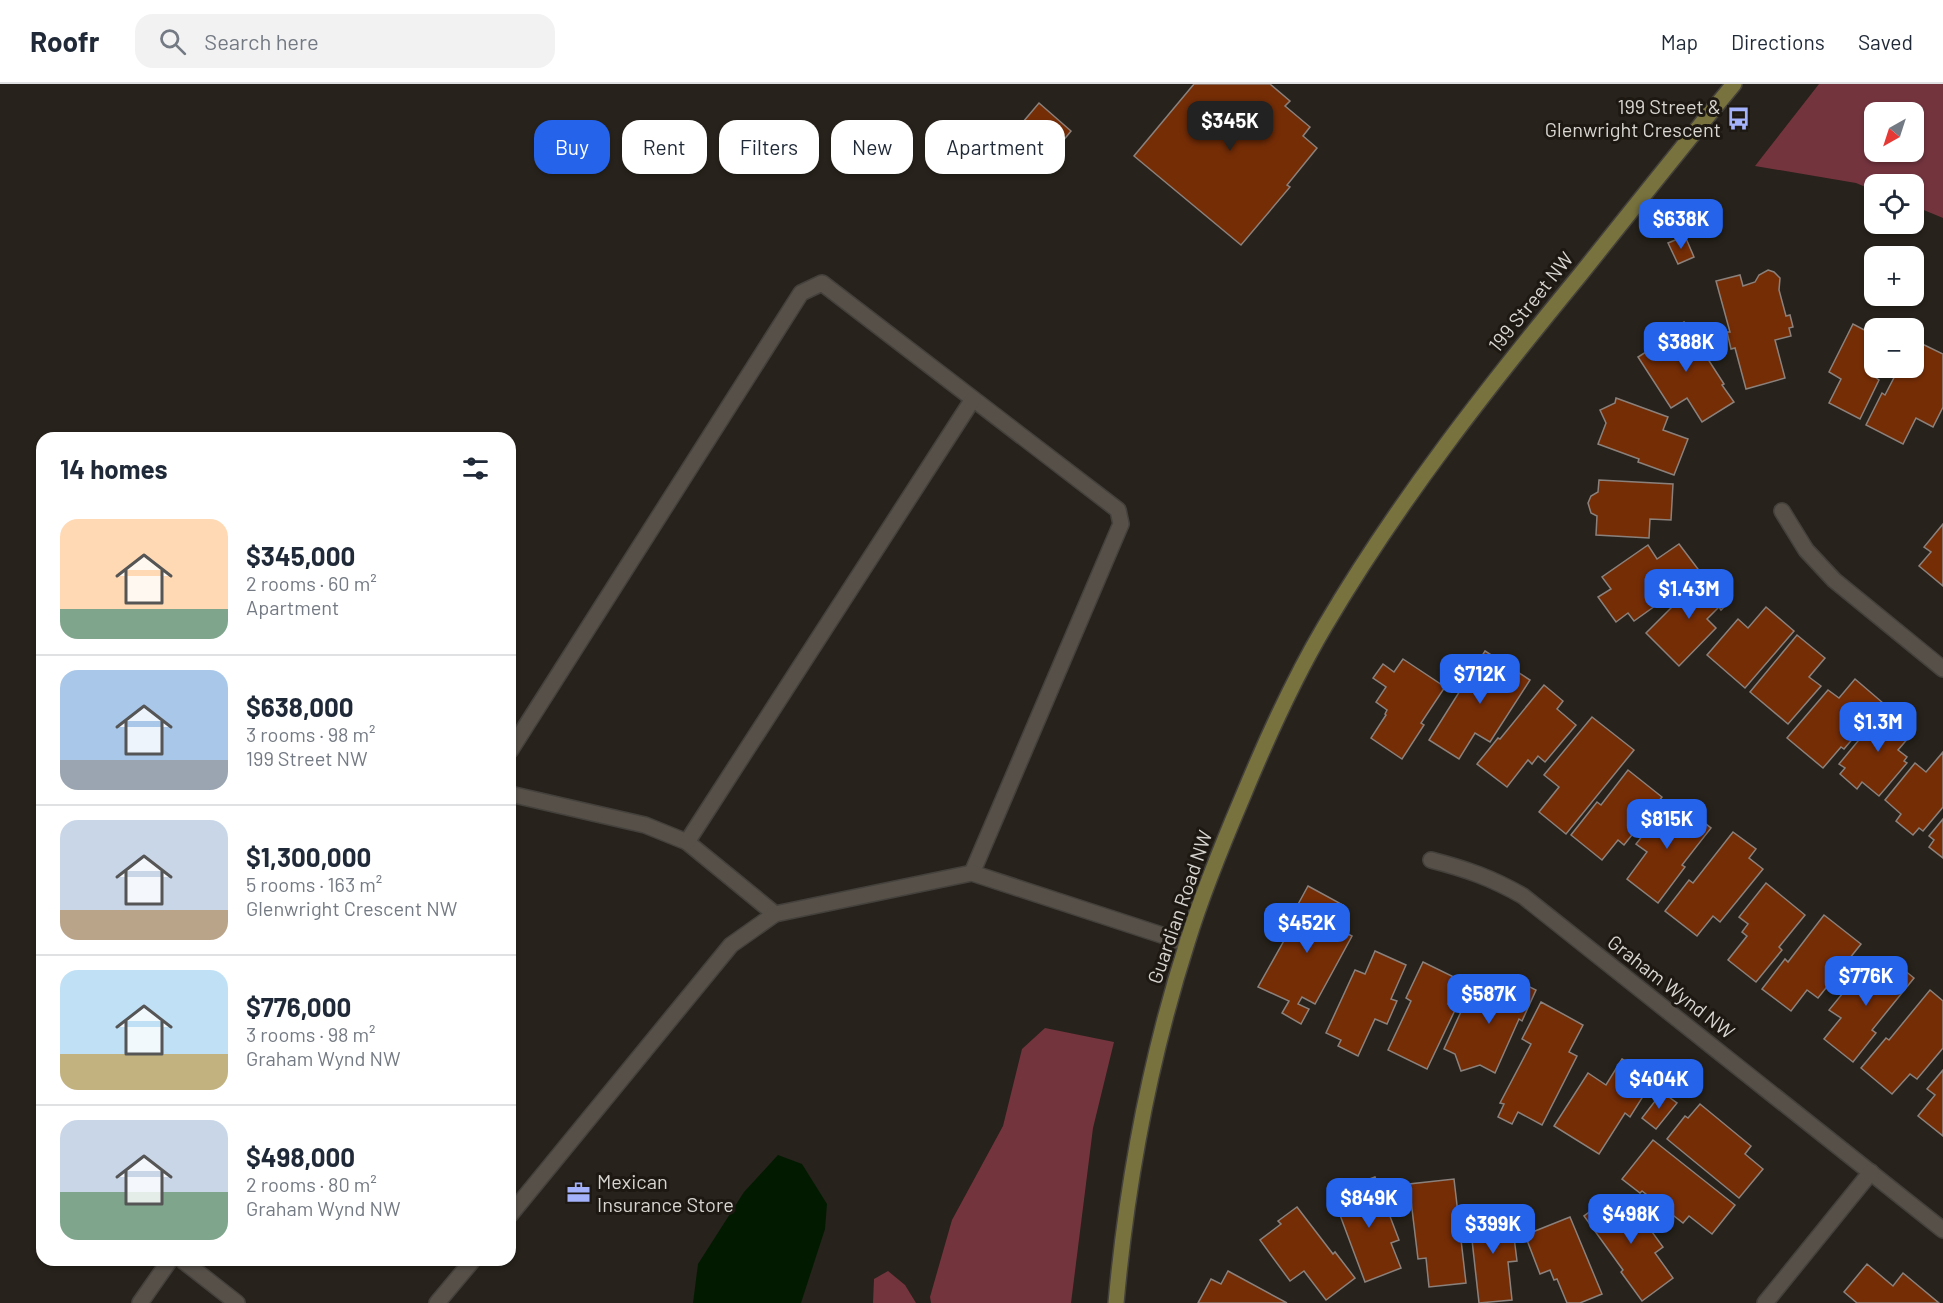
<!DOCTYPE html>
<meta charset="utf-8">
<style>
:root{--surface:#fff;--page:#f2f2f3;--text:#1f2937;--muted:#747a83;--line:#e0e1e3;--accent:#2563eb}
body{margin:0;font-family:Barlow,sans-serif;background:var(--page);color:var(--text);height:100vh;display:flex;flex-direction:column;font-size:22px;white-space:nowrap}
*{box-sizing:border-box;margin:0}
p{font-size:20px;color:var(--muted)}
.icon{flex:none;width:33px;height:33px;fill:none;stroke:currentColor;stroke-width:2;stroke-linecap:round;stroke-linejoin:round}
.map{position:relative;flex:1;overflow:hidden}
.sheet{position:absolute;left:36px;top:348px;width:480px;height:834px;display:flex;flex-direction:column;background:var(--surface);border-radius:18px;box-shadow:0 2px 4px #0004}
.sheet>*{flex:none}
.hud{position:absolute;left:534px;top:36px;width:570px;height:54px;display:flex;gap:12px}
.needle{width:39px;rotate:219deg}
.fabs{position:absolute;left:1864px;top:18px;display:grid;gap:12px}
.fabs a{display:grid;place-items:center;width:60px;height:60px;border-radius:12px;background:var(--surface);box-shadow:0 2px 4px #0004;font-size:30px}
.price{position:absolute;translate:-50% -51px;padding:0 14px;border-radius:12px;background:var(--accent);color:#fff;font-size:20px;line-height:39px;filter:drop-shadow(0 2px 3px #0008)}
.price::after{content:'';position:absolute;left:50%;top:36px;width:18px;height:14px;margin-left:-9px;background:inherit;clip-path:polygon(0 0,100% 0,50% 100%)}
.price.selected{background:#222;color:#fff}
ul{padding:0;list-style:none}
li{display:flex;align-items:center;gap:18px;height:150px;padding:0 24px}
li+li{border-top:2px solid var(--line)}
li span{display:grid;place-items:center;flex:none;width:168px;height:120px;border-radius:18px;color:#555}
li>.icon{margin-inline-start:auto}
span .icon{width:72px;height:72px;fill:#fffc;stroke-width:1}
li b{font-size:26px}
h2{display:flex;justify-content:space-between;align-items:center;height:72px;padding:0 24px;font-size:26px}
.tag{padding:0 21px;border-radius:18px;background:var(--surface);box-shadow:0 2px 4px #0004;font-size:21px;line-height:54px}
.tag.selected{background:var(--accent);color:#fff}
header{display:flex;align-items:center;gap:36px;box-sizing:border-box;height:84px;padding:0 30px;background:var(--surface);border-bottom:2px solid var(--line)}
header strong{font-size:28px}
nav{display:flex;gap:33px;margin-inline-start:auto;font-size:21px}
.search{width:420px;height:54px;background:var(--page);display:flex;align-items:center;gap:15px;box-sizing:border-box;padding:0 21px;border-radius:18px;color:var(--muted);font-size:22px}
.map>svg:first-child{display:block}
.green{fill:#73343e;fill-rule:evenodd}
.water{fill:#021b00}
.building{fill:#752d06;stroke:#8b817c;stroke-width:1.5}
.lines{fill:none;stroke-linecap:round;stroke-linejoin:round}
.service-casing{stroke:#44403b;stroke-width:18}
.minor-casing{stroke:#44403b;stroke-width:18}
.secondary-casing{stroke:#44403b;stroke-width:18}
.service{stroke:#565049;stroke-width:15}
.minor{stroke:#565049;stroke-width:15}
.secondary{stroke:#78723e;stroke-width:15}
.labels{text-anchor:middle;stroke-width:6;stroke-linejoin:round;paint-order:stroke}
.poi-label{font-size:20px;fill:#d8d5d1;stroke:#1d1812;text-anchor:end}
.street-label{font-size:20px;fill:#d8d5d1;stroke:#1d1812}
</style>
<header>
<strong>Roofr</strong>
<div class="search"><svg class="icon" aria-label="search" viewBox="0 0 24 24"><circle cx="10" cy="10" r="6"/><path d="M15 15l6 6"/></svg>Search here</div>
<nav><a>Map</a><a>Directions</a><a>Saved</a></nav>
</header>
<div class="map">
<svg width="1943" height="1219" viewBox="0 0 1943 1219">
<rect width="100%" height="100%" fill="#27221b"/>
<g class="green">
<path d="M1819,0H1943V134L1914,122V100H1875V107L1856,99L1755,82ZM1875,28H1914V68H1875Z"/>
<polygon points="1045,944 1114,958 1093,1044 1071,1219 931,1219 930,1213 952,1136 1003,1042 1022,965"/>
<polygon points="888,1187 905,1201 916,1219 873,1219 874,1195"/>
</g>
<polygon class="water" points="778,1071 802,1080 827,1120 825,1145 801,1219 693,1219 698,1180 744,1108"/>
<g class="building">
<polygon points="1194,0 1270,0 1290,17 1285,22 1310,43 1303,52 1317,64 1287,101 1290,103 1241,161 1134,72"/>
<polygon points="1039,19 1071,47 1045,79 1012,51"/>
<polygon points="1685,152 1694,173 1678,180 1668,159"/>
<polygon points="1768,186 1774,188 1780,194 1779,206 1786,232 1790,231 1793,243 1789,244 1791,252 1775,256 1785,294 1746,305 1735,264 1731,265 1727,248 1730,248 1716,197 1740,191 1743,202 1755,198 1759,191"/>
<polygon points="1879,236 1895,244 1875,244 1875,284 1880,284 1875,293 1879,296 1860,335 1829,319 1841,295 1829,288 1853,240 1872,250"/>
<polygon points="1684,238 1724,300 1722,301 1734,318 1702,338 1687,314 1671,324 1638,273 1654,263 1652,258"/>
<polygon points="1914,256 1943,270 1943,323 1933,343 1916,334 1903,360 1866,341 1882,309 1885,311 1899,284 1914,284"/>
<polygon points="1616,314 1668,333 1663,346 1688,355 1674,391 1638,378 1639,375 1598,360 1606,339 1600,326 1615,319"/>
<polygon points="1599,396 1673,400 1671,436 1650,435 1649,454 1596,451 1597,432 1591,429 1588,419 1591,412 1598,408"/>
<polygon points="1943,440 1943,502 1919,482 1931,468 1924,463"/>
<polygon points="1679,460 1701,489 1634,537 1628,529 1616,538 1598,513 1611,505 1602,493 1648,461 1657,475"/>
<polygon points="1706,489 1732,515 1721,526 1719,523 1707,535 1716,544 1679,582 1646,549"/>
<polygon points="1766,523 1794,547 1745,604 1707,571 1738,535 1748,544"/>
<polygon points="1797,551 1825,574 1809,593 1821,602 1788,640 1750,608"/>
<polygon points="1485,567 1530,596 1490,658 1475,649 1459,675 1429,656"/>
<polygon points="1403,575 1445,603 1421,639 1424,641 1402,675 1371,654 1386,631 1385,630 1387,626 1376,618 1386,603 1373,594 1383,580 1394,588"/>
<polygon points="1855,595 1883,619 1844,665 1841,663 1823,684 1787,654 1828,606 1839,614"/>
<polygon points="1544,601 1563,617 1557,625 1576,641 1545,678 1538,672 1532,680 1528,676 1507,703 1477,680 1498,654 1500,655"/>
<polygon points="1887,622 1915,646 1898,666 1907,673 1904,677 1907,679 1879,712 1862,698 1857,705 1840,690 1845,684 1839,680"/>
<polygon points="1592,633 1634,666 1566,750 1539,728 1559,703 1544,691"/>
<polygon points="1943,668 1943,723 1923,747 1919,744 1913,751 1896,737 1901,730 1885,716 1915,679 1926,688"/>
<polygon points="1628,686 1662,713 1624,761 1618,756 1602,776 1571,751 1597,718 1601,721"/>
<polygon points="1669,718 1686,731 1689,727 1711,744 1682,781 1685,783 1658,819 1627,795 1647,768 1636,760"/>
<polygon points="1943,735 1943,774 1929,763 1934,756 1929,752"/>
<polygon points="1733,748 1756,765 1749,774 1763,785 1720,838 1713,832 1697,852 1665,827 1689,796 1693,799"/>
<polygon points="1766,799 1805,831 1779,863 1782,866 1756,898 1728,876 1747,852 1742,848 1748,840 1739,833"/>
<polygon points="1308,802 1343,821 1332,841 1352,852 1315,920 1302,913 1298,920 1309,925 1301,940 1282,929 1289,917 1258,903 1295,837 1290,835"/>
<polygon points="1824,831 1861,860 1818,914 1807,906 1791,927 1762,905 1785,875 1788,878"/>
<polygon points="1375,867 1406,881 1391,915 1397,917 1387,940 1375,935 1358,972 1338,962 1341,956 1326,949 1355,886 1365,890"/>
<polygon points="1888,873 1914,894 1872,946 1876,949 1853,978 1824,955 1841,934 1829,926 1865,882 1875,890"/>
<polygon points="1423,878 1460,896 1448,920 1456,924 1427,985 1388,966 1411,917 1406,914"/>
<polygon points="1505,891 1536,906 1522,937 1519,935 1495,989 1480,981 1461,987 1455,970 1444,965 1470,908 1483,915 1487,907 1496,911"/>
<polygon points="1930,906 1943,917 1943,964 1917,995 1910,990 1892,1010 1861,984 1886,954 1889,956"/>
<polygon points="1541,918 1583,941 1569,968 1577,972 1542,1041 1518,1028 1512,1040 1498,1033 1504,1020 1500,1019 1531,960 1522,955"/>
<polygon points="1622,975 1654,995 1630,1033 1625,1029 1599,1070 1554,1042 1588,989 1606,1001"/>
<polygon points="1943,986 1943,1052 1918,1032 1935,1011 1927,1005"/>
<polygon points="1662,1008 1677,1019 1656,1045 1642,1034"/>
<polygon points="1700,1020 1751,1062 1745,1070 1763,1085 1739,1114 1667,1055 1685,1032 1688,1034"/>
<polygon points="1653,1056 1735,1121 1712,1150 1689,1132 1683,1139 1642,1107 1640,1109 1622,1095"/>
<polygon points="1375,1093 1399,1156 1391,1159 1401,1184 1365,1198 1334,1115 1347,1110 1345,1104"/>
<polygon points="1454,1095 1466,1199 1429,1203 1426,1174 1418,1175 1409,1100"/>
<polygon points="1626,1112 1663,1163 1655,1169 1673,1194 1642,1217 1621,1188 1623,1186 1584,1132 1607,1115 1612,1122"/>
<polygon points="1297,1123 1333,1170 1335,1168 1355,1194 1326,1216 1304,1187 1290,1197 1260,1156 1281,1140 1278,1137"/>
<polygon points="1492,1127 1493,1131 1511,1129 1517,1177 1508,1178 1512,1216 1479,1219 1469,1129"/>
<polygon points="1570,1133 1602,1210 1580,1219 1567,1219 1557,1195 1554,1196 1550,1186 1540,1190 1525,1151"/>
<polygon points="1867,1180 1893,1202 1903,1189 1939,1219 1857,1219 1844,1208"/>
<polygon points="1228,1187 1287,1219 1198,1219 1211,1195 1221,1200"/>
</g>
<g class="lines">
<defs>
<g id="service">
<polyline points="510,667 801,209 822,199 1118,426 1121,440 972,789"/>
<polyline points="510,710 645,741 687,758 775,830"/>
<polyline points="687,758 973,315"/>
<polyline points="510,1131 731,861 775,830 972,789 1186,859"/>
<polyline points="182,1176 237,1219"/>
<polyline points="140,1219 170,1176"/>
<polyline points="437,1219 473,1176"/>
</g>
<g id="minor">
<polyline points="1782,427 1806,466 1834,496 1943,585"/>
<path d="M1431,776C1466,785 1492,794 1523,812L1943,1146"/>
<polyline points="1765,1219 1871,1088"/>
</g>
<path id="secondary" d="M1116,1219C1127,1098 1151,971 1188,856C1203,807 1223,759 1243,712C1267,654 1293,596 1325,542C1399,416 1488,303 1580,191C1631,127 1682,63 1734,0"/>
</defs>
<use href="#service" class="service-casing"/>
<use href="#minor" class="minor-casing"/>
<use href="#secondary" class="secondary-casing"/>
<use href="#service" class="service"/>
<use href="#minor" class="minor"/>
<use href="#secondary" class="secondary"/>
</g>
<defs>
<symbol id="bus-bare" viewBox="-9 -9 18 18"><path d="M-5-6H5V4H4V6H2V4H-2V6H-4V4H-5ZM-3.5-4V0h7V-4ZM-3.5 1.2v1.5H-2V1.2ZM2 1.2v1.5H3.5V1.2Z" fill="#a4b2fc" stroke="#1d1812" stroke-width="2.5" paint-order="stroke"/></symbol>
<symbol id="office-bare" viewBox="-9 -9 18 18"><path d="M-6-3h4V-5.5h4V-3h4V5H-6ZM-1-4.5V-3h2v-1.5ZM-6 0V1H6V0Z" fill="#a4b2fc" stroke="#1d1812" stroke-width="2.5" paint-order="stroke"/></symbol>
</defs>
<g fill-rule="evenodd">
<use href="#bus-bare" x="1722" y="18" width="33" height="33"/>
<use href="#office-bare" x="562" y="1092" width="33" height="33"/>
</g>
<g class="labels">
<g class="poi-label">
<text x="1721" y="30">199 Street &amp;<tspan x="1721" dy="23">Glenwright Crescent</tspan></text>
<text x="597" y="1105" text-anchor="start">Mexican<tspan x="597" dy="23">Insurance Store</tspan></text>
</g>
<g class="street-label">
<text transform="translate(1531 218) rotate(-51)" y="7">199 Street NW</text>
<text transform="translate(1180 823) rotate(-71)" y="7">Guardian Road NW</text>
<text transform="translate(1671 903) rotate(38)" y="7">Graham Wynd NW</text>
</g>
</g>
</svg>
<div class="fabs">
<a><svg class="needle" viewBox="-14 -14 28 28"><path d="M0-13l5 13h-10z" fill="#e53935"/><path d="M0 13l5-13h-10z" fill="#747a83"/></svg></a>
<a><svg class="icon" aria-label="locate" viewBox="0 0 24 24"><circle cx="12" cy="12" r="6"/><path d="M12 2v4M12 18v4M2 12h4M18 12h4"/></svg></a>
<a>+</a>
<a>−</a>
</div>
<b class="price selected" style="left:1230px;top:68px">$345K</b>
<b class="price" style="left:1681px;top:166px">$638K</b>
<b class="price" style="left:1686px;top:289px">$388K</b>
<b class="price" style="left:1689px;top:536px">$1.43M</b>
<b class="price" style="left:1480px;top:621px">$712K</b>
<b class="price" style="left:1878px;top:669px">$1.3M</b>
<b class="price" style="left:1667px;top:766px">$815K</b>
<b class="price" style="left:1307px;top:870px">$452K</b>
<b class="price" style="left:1866px;top:923px">$776K</b>
<b class="price" style="left:1489px;top:941px">$587K</b>
<b class="price" style="left:1659px;top:1026px">$404K</b>
<b class="price" style="left:1369px;top:1145px">$849K</b>
<b class="price" style="left:1631px;top:1161px">$498K</b>
<b class="price" style="left:1493px;top:1171px">$399K</b>
<div class="hud">
<a class="tag selected">Buy</a>
<a class="tag">Rent</a>
<a class="tag">Filters</a>
<a class="tag">New</a>
<a class="tag">Apartment</a>
</div>
<section class="sheet">
<h2>14 homes<svg class="icon" aria-label="filters" viewBox="0 0 24 24"><path d="M4 7h16M4 17h16"/><circle cx="9" cy="7" r="2"/><circle cx="15" cy="17" r="2"/></svg></h2>
<ul>
<li><span style="background:linear-gradient(#ffd9b3 75%,#7fa58c 0)"><svg class="icon" aria-label="home" viewBox="0 0 24 24"><path d="M3 11l9-7 9 7M6 9v11h12V9"/></svg></span><div><b>$345,000</b><p>2 rooms · 60 m²</p><p>Apartment</p></div></li>
<li><span style="background:linear-gradient(#a9c7e8 75%,#9aa5b1 0)"><svg class="icon" aria-label="home" viewBox="0 0 24 24"><path d="M3 11l9-7 9 7M6 9v11h12V9"/></svg></span><div><b>$638,000</b><p>3 rooms · 98 m²</p><p>199 Street NW</p></div></li>
<li><span style="background:linear-gradient(#c9d6e8 75%,#b9a48a 0)"><svg class="icon" aria-label="home" viewBox="0 0 24 24"><path d="M3 11l9-7 9 7M6 9v11h12V9"/></svg></span><div><b>$1,300,000</b><p>5 rooms · 163 m²</p><p>Glenwright Crescent NW</p></div></li>
<li><span style="background:linear-gradient(#bfe0f5 70%,#c2b280 0)"><svg class="icon" aria-label="home" viewBox="0 0 24 24"><path d="M3 11l9-7 9 7M6 9v11h12V9"/></svg></span><div><b>$776,000</b><p>3 rooms · 98 m²</p><p>Graham Wynd NW</p></div></li>
<li><span style="background:linear-gradient(#c9d6e8 60%,#7fa58c 0)"><svg class="icon" aria-label="home" viewBox="0 0 24 24"><path d="M3 11l9-7 9 7M6 9v11h12V9"/></svg></span><div><b>$498,000</b><p>2 rooms · 80 m²</p><p>Graham Wynd NW</p></div></li>
</ul>
</section>
</div>
